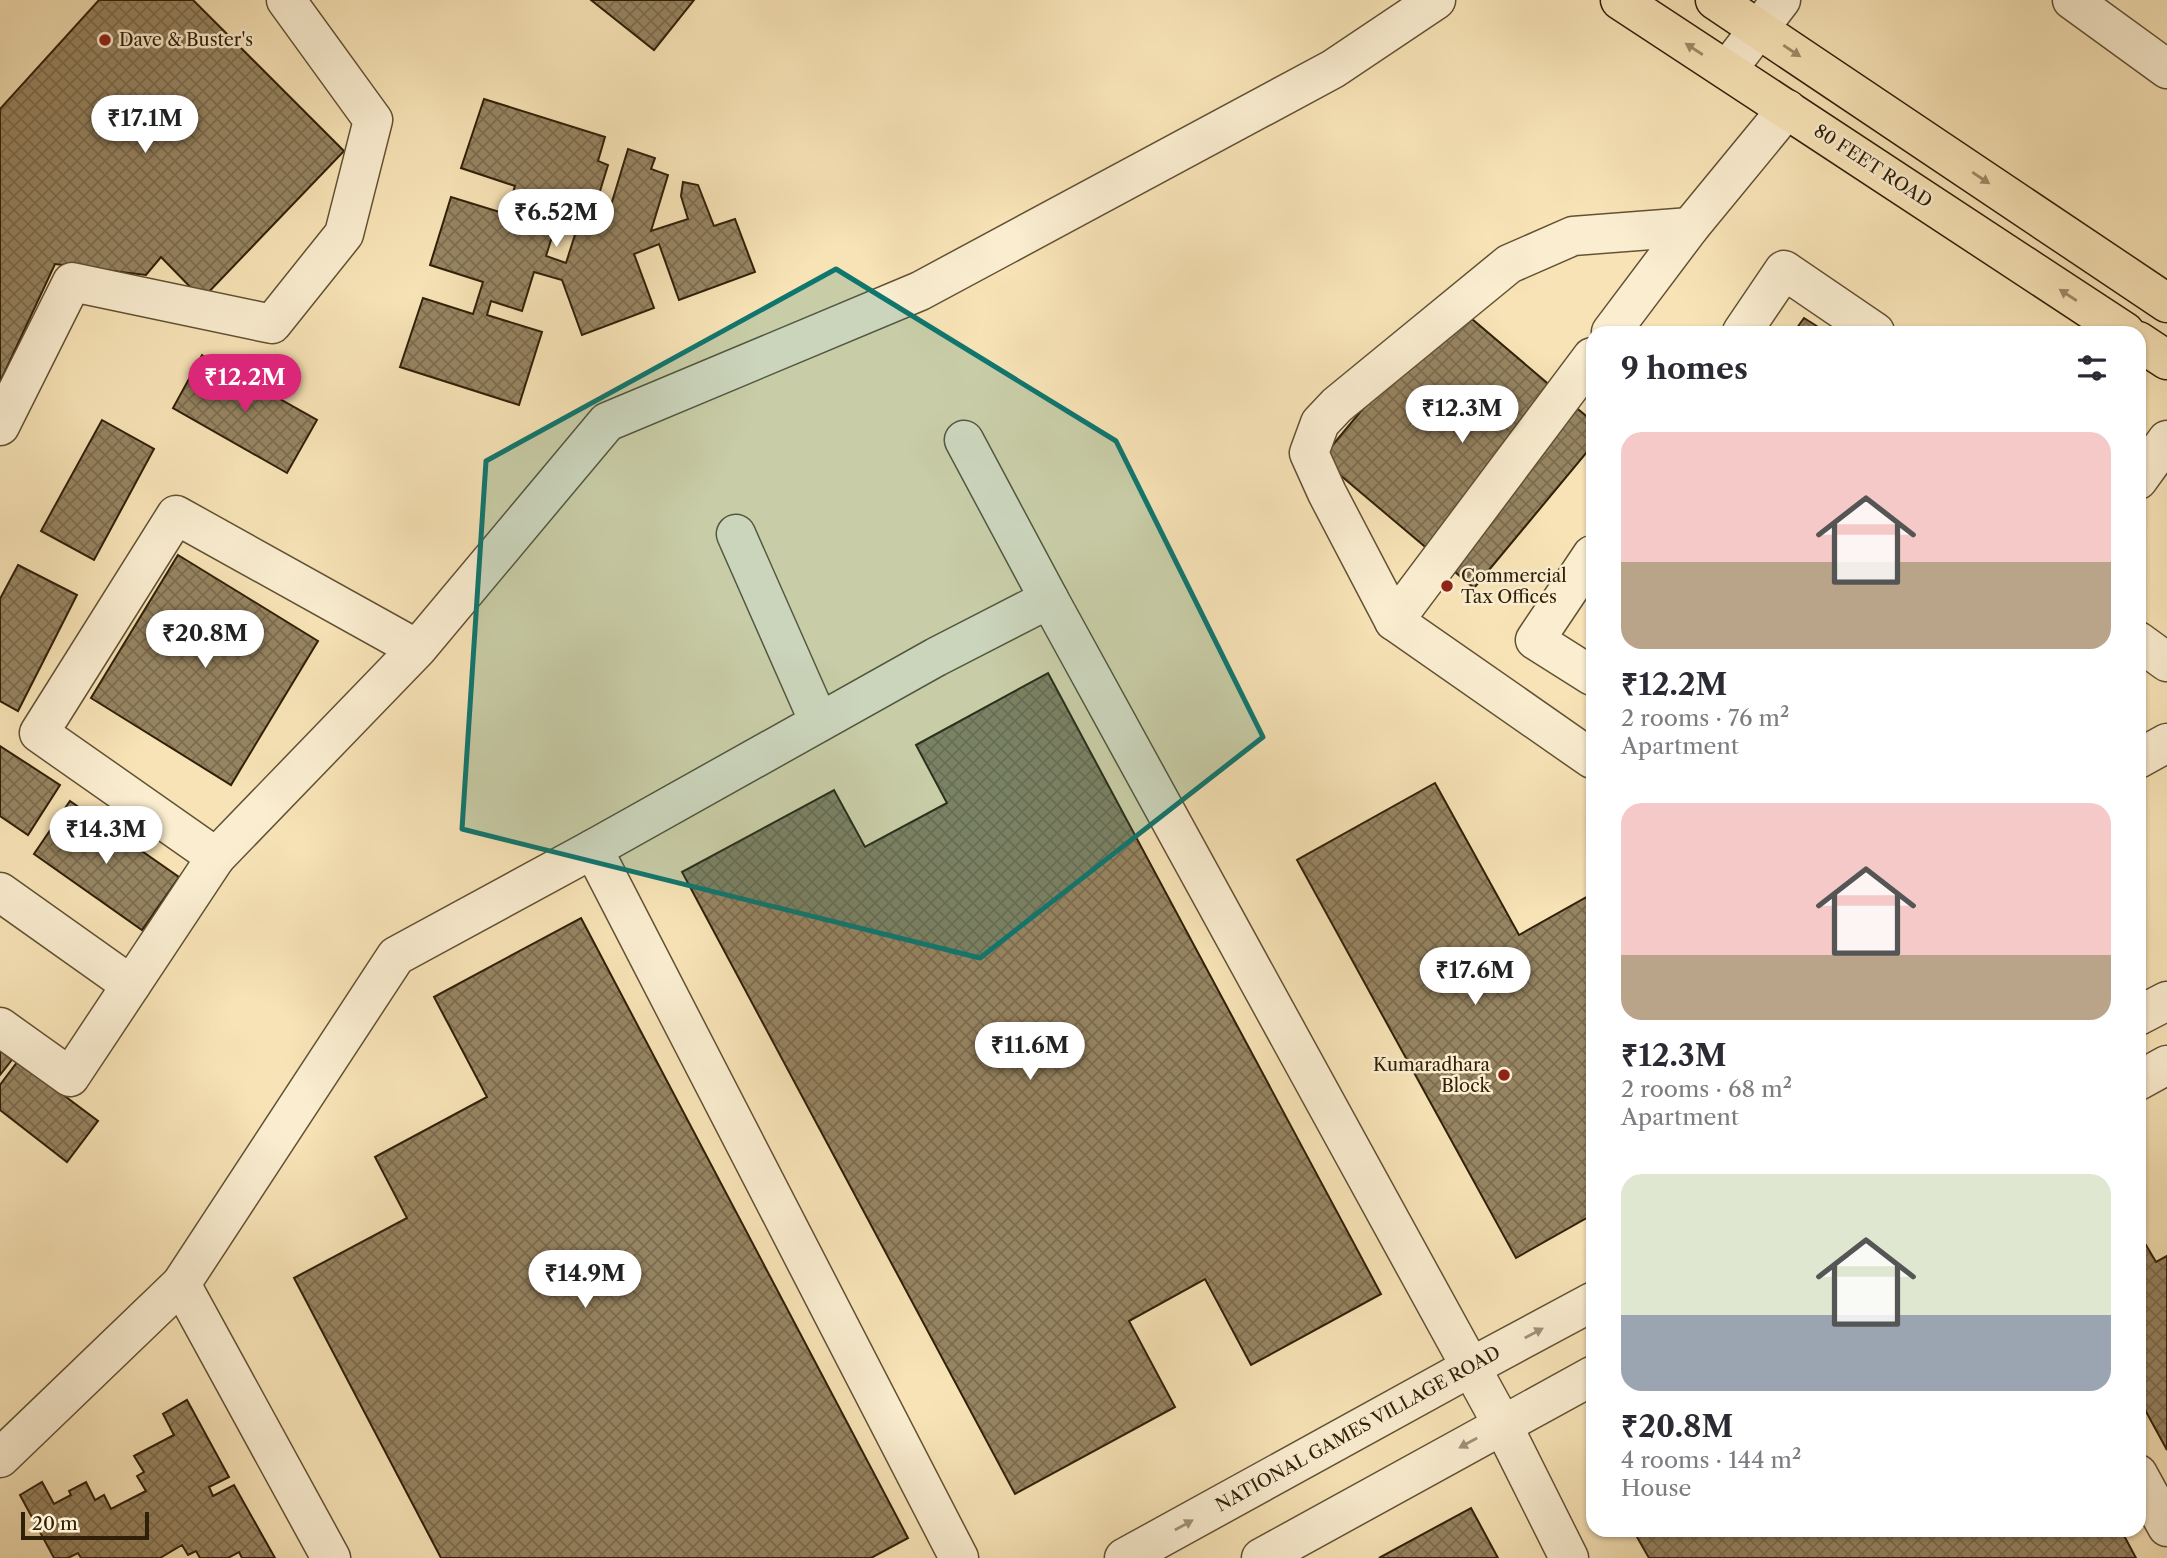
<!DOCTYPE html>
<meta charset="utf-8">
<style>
:root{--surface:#fff;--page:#f2f2f3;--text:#2b2b33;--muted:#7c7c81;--accent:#db2777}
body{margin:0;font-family:"Libre Caslon Text",serif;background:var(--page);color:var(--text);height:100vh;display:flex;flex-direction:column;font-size:26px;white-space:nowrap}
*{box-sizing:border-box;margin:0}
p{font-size:23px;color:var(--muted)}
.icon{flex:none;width:38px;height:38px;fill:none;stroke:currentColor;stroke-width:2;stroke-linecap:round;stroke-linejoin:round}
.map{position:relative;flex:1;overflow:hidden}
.drawer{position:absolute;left:1586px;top:326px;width:560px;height:1211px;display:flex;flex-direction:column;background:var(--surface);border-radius:21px;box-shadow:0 2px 5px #0004}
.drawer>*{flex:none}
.scale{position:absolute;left:21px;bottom:18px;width:128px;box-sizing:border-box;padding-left:7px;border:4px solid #302008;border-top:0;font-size:19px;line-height:24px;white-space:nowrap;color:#302008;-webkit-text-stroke:5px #faedd0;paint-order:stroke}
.price{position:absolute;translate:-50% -60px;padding:0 16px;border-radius:24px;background:#fff;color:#222;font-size:23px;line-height:46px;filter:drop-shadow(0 2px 4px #0008)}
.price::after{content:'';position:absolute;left:50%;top:42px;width:21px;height:16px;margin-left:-10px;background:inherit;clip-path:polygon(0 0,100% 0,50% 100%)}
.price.active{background:var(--accent);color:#fff}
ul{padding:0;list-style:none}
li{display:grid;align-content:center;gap:14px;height:371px;padding:0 35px}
li span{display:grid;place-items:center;height:217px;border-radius:21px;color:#555}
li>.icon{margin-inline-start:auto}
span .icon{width:126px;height:126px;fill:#fffc;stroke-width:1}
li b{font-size:30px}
h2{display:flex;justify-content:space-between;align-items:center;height:84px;padding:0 35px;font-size:30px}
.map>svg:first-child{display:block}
.building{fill:url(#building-cross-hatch);stroke:#302008;stroke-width:2}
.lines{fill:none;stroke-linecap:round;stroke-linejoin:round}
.minor-casing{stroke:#625134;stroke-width:41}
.major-casing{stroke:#302008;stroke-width:41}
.minor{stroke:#faedd0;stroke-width:38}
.major{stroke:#f7e3b6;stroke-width:38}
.oneway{fill:#9d8b68}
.oneway2{fill:#9f9176}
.marked{fill:#0f766e;fill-opacity:0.2;stroke:#0f766e;stroke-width:5;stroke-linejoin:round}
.poi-dot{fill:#8f2418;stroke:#faedd0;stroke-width:2.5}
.labels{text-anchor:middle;stroke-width:5;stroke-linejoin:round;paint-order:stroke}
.poi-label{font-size:18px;fill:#302008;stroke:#faedd0;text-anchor:start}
.street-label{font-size:18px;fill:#302008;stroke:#faedd0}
</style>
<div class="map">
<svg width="2167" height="1558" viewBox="0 0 2167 1558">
<defs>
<pattern id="building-cross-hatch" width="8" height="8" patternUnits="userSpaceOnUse" patternTransform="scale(1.75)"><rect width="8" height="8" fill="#978562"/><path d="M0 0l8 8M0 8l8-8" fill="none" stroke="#7c6c4f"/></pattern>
</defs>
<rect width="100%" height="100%" fill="#f7e3b6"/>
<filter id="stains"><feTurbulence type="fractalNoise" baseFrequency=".00286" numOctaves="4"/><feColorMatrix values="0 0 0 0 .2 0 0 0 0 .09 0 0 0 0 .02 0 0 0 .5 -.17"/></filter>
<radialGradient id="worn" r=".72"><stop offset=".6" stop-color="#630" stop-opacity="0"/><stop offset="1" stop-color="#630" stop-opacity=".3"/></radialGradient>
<g class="building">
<polygon points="99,0 193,0 344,151 202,299 161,257 146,275 55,264 0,382 0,109"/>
<polygon points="591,0 694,0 654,50"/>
<polygon points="484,99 605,137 598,161 608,165 596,204 587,201 582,214 531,198 525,211 557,221 546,256 566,263 580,219 605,225 628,149 655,158 651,169 668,175 651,231 688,219 681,196 683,182 698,185 714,226 735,219 755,272 679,300 659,244 634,254 654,308 582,335 562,280 534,272 522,311 491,301 487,315 542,332 519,405 400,367 423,298 473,314 483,282 430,265 451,197 506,214 515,186 461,168"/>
<polygon points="1452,302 1592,421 1592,446 1474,588 1321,459"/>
<polygon points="1804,318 1826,332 1794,332"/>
<polygon points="202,355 317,420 287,473 173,408"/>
<polygon points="102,420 154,449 94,560 41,531"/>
<polygon points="178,555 318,641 231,785 91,698"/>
<polygon points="18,565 77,595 18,711 0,701 0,599"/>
<polygon points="1048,673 1381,1294 1251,1365 1205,1279 1129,1321 1175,1407 1015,1494 682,872 834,790 865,847 947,803 916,745"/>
<polygon points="0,746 60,785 28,835 0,816"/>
<polygon points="1435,783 1519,935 1592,894 1592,1215 1516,1258 1297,860"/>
<polygon points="70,801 179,877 142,930 34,854"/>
<polygon points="581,918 908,1538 871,1558 441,1558 294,1278 407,1218 375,1157 487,1097 434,997"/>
<polygon points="0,1044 15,1056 0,1075"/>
<polygon points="18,1061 98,1121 67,1162 0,1110 0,1085"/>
<polygon points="2146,1245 2156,1262 2167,1256 2167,1450 2138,1397 2138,1249"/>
<polygon points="187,1400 229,1477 209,1487 213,1496 234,1485 275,1558 242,1558 239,1552 228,1558 200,1558 196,1551 188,1555 182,1545 160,1558 81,1558 78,1553 68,1558 54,1558 20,1495 42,1482 54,1504 71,1495 69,1491 86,1482 95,1500 104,1495 111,1509 146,1491 137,1476 144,1472 134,1456 174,1435 163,1414"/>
<polygon points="1471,1508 1498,1558 1379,1558"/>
<polygon points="1633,1530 2121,1530 2136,1558 1649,1558"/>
</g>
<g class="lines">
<defs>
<g id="minor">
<polyline points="2072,0 2167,69"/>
<polyline points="1727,70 1781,0"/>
<polyline points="1611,332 1690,227 1787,109"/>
<polyline points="1742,332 1784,270 1875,332"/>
<polyline points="0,426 72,282 272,324 344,234 373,120 286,0"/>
<polyline points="964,440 1049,599"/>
<polyline points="2138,480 2167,440"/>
<polyline points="736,534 819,722"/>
<polyline points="1592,555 1535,640 1592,676"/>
<polyline points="1394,621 1592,357"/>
<polyline points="2138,641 2167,662"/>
<polyline points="417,649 216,857 39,733 176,515 417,649 607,422 920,291 1333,69 1436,0"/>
<polyline points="1592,759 1394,621 1327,493 1309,453 1320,423 1337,405 1509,264 1573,236 1690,227"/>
<polyline points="2138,759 2167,743"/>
<polyline points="593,849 959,1558"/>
<polyline points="0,892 131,985"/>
<polyline points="2138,1016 2167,1001"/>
<polyline points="0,1027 70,1077 216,857"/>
<polyline points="2138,1081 2167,1065"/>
<polyline points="181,1284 331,1558"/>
<polyline points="0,1458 181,1284 396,956 593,849 936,657 1049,599 1502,1424 1569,1558"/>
<polyline points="2138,1474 2167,1527"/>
<polyline points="1124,1558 1471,1367 1592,1302"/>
<polyline points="1261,1558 1592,1376"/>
</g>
<g id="major">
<polyline points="1620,0 2125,332"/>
<polyline points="1715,0 2167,303"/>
<polyline points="2138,341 2167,360"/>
</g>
</defs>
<use href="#minor" class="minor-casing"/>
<use href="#major" class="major-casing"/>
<use href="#minor" class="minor"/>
<use href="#major" class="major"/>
</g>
<defs><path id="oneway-solid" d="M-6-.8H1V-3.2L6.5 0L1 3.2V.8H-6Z" transform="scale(1.75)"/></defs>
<g class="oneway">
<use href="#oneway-solid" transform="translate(1694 49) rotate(-147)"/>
<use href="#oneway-solid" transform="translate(1792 51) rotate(34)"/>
<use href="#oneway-solid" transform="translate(1981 178) rotate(34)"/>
<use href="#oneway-solid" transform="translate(2068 295) rotate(-147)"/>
</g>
<g class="oneway2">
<use href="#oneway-solid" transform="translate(1534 1333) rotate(-28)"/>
<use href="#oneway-solid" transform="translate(1468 1443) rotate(151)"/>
<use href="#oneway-solid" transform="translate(1184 1525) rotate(-29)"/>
</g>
<path class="marked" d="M836,269L1116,441L1263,737L980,958L462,829L486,461Z"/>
<g class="poi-dot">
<circle cx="105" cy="40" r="7"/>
<circle cx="1447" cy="586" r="7"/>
<circle cx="1504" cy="1075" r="7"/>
</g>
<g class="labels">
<g class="poi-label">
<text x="119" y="46">Dave &amp; Buster's</text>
<text x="1461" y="582">Commercial<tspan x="1461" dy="21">Tax Offices</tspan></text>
<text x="1490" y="1071" text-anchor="end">Kumaradhara<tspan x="1490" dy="21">Block</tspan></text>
</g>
<g class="street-label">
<text transform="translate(1873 166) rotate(33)" y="6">80 FEET ROAD</text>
<text transform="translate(1358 1429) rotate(-29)" y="6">NATIONAL GAMES VILLAGE ROAD</text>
</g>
</g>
<rect width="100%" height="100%" filter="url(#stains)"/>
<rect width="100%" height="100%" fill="url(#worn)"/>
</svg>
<div class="scale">20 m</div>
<b class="price" style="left:145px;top:155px">₹17.1M</b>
<b class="price" style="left:556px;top:249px">₹6.52M</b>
<b class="price active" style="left:245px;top:414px">₹12.2M</b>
<b class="price" style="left:1462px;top:445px">₹12.3M</b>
<b class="price" style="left:205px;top:670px">₹20.8M</b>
<b class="price" style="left:106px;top:866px">₹14.3M</b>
<b class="price" style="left:1475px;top:1007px">₹17.6M</b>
<b class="price" style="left:1030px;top:1082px">₹11.6M</b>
<b class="price" style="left:585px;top:1310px">₹14.9M</b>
<section class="drawer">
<h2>9 homes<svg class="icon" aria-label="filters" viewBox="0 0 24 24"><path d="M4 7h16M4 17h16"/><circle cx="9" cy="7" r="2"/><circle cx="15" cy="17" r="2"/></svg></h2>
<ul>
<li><span style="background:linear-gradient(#f6c9c9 60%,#b9a48a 0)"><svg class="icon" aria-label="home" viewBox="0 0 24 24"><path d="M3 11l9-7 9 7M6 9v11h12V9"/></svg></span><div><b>₹12.2M</b><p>2 rooms · 76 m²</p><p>Apartment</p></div></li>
<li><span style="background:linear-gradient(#f6c9c9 70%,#b9a48a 0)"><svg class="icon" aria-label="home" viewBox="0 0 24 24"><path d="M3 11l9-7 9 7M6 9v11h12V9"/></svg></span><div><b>₹12.3M</b><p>2 rooms · 68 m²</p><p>Apartment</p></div></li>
<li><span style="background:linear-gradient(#dfe7d0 65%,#9aa5b1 0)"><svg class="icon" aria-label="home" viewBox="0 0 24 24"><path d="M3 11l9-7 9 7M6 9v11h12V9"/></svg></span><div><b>₹20.8M</b><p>4 rooms · 144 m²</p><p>House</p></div></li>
</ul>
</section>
</div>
